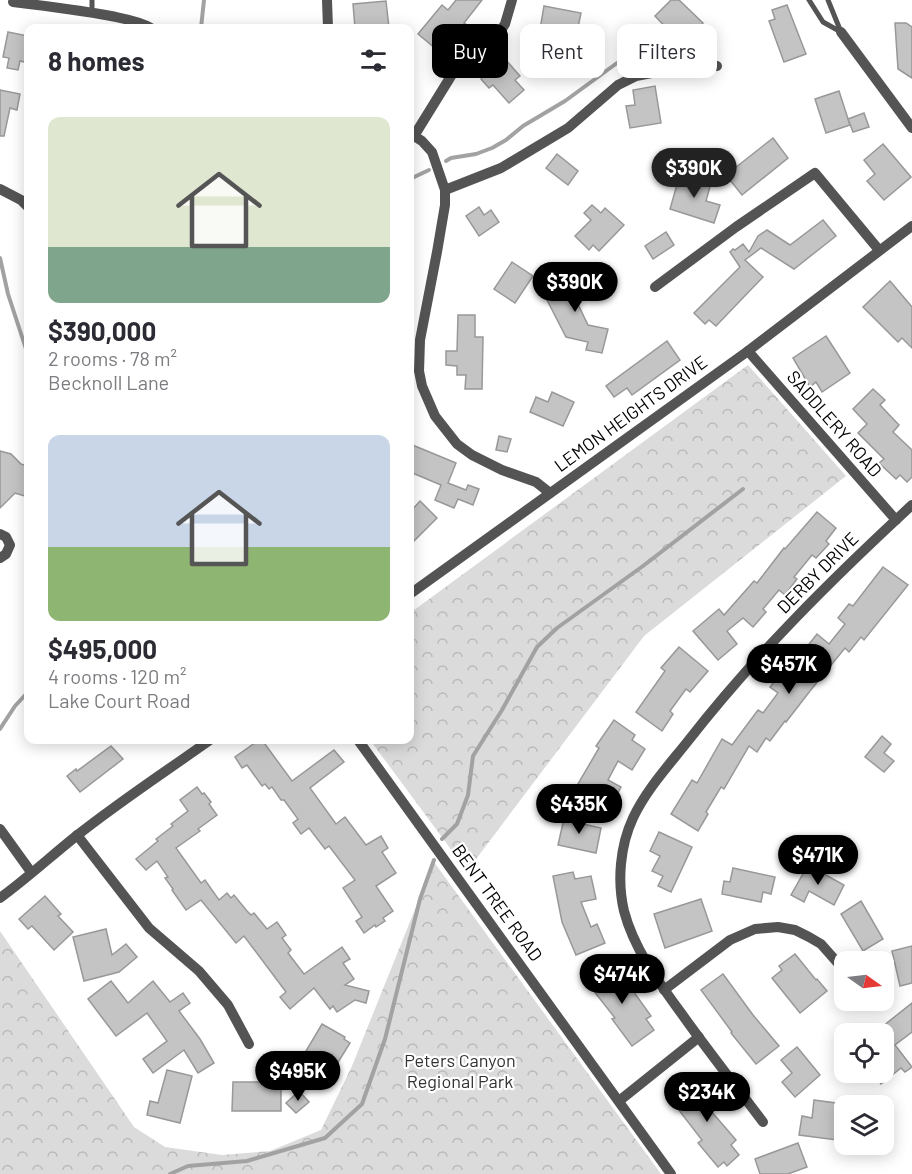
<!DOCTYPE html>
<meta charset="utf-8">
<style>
:root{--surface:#fff;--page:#f2f2f3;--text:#2b2b33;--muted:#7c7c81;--accent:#000}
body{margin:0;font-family:Barlow,sans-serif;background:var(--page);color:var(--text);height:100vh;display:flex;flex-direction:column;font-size:22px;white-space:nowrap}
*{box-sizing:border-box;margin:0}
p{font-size:20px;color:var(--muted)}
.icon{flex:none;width:33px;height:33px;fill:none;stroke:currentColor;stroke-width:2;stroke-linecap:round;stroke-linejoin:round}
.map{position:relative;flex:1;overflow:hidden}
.drawer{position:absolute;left:24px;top:24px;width:390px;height:720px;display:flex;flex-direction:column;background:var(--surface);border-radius:12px;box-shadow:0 3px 15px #0003}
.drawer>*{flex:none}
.hud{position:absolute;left:432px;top:24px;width:390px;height:54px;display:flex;gap:12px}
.needle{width:39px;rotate:104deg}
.buttons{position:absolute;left:834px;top:951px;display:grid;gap:12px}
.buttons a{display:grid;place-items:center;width:60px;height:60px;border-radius:12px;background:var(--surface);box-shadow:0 3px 15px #0003;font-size:30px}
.price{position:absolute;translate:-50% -51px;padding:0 14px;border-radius:21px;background:var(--accent);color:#fff;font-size:20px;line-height:39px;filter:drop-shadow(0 2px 3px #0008)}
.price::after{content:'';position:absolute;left:50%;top:36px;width:18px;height:14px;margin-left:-9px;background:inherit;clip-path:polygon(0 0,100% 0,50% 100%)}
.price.selected{background:#222;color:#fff}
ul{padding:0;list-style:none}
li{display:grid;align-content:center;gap:12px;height:318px;padding:0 24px}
li span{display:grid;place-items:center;height:186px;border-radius:12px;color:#555}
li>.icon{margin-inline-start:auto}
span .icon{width:108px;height:108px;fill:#fffc;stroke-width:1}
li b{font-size:26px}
h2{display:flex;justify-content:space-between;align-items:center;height:72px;padding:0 24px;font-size:26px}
.pill{padding:0 21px;border-radius:12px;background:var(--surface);box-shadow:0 3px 15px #0003;font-size:21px;line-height:54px}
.pill.selected{background:var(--accent);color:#fff}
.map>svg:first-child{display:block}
.park{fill:url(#park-crowns)}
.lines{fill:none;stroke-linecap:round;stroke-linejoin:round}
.stream{stroke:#a2a2a2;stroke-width:4}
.building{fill:#c4c4c4;stroke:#989898;stroke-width:1.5}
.service{stroke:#545454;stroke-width:5}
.minor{stroke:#545454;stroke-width:10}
.labels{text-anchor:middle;stroke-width:4.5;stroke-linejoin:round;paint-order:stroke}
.street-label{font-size:18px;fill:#000;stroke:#fff}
.park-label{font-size:18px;fill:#323232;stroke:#fff}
</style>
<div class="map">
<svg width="912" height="1174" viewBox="0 0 912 1174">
<defs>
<pattern id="park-crowns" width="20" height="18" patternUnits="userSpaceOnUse" patternTransform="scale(1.5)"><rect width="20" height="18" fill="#dbdbdb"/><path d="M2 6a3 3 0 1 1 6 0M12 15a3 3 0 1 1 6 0" fill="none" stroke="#bababa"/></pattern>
</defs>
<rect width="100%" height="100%" fill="#fff"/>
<g class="park">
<polygon points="748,365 846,476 644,636 467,871 370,740 410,740 410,613"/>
<polygon points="434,862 661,1174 0,1174 0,931 134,1127 165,1147 222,1155 270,1151 321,1130 352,1066"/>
</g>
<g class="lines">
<g class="stream">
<polyline points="201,28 204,0"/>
<polyline points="446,161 451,158 476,154 492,148 506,140 523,126 565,101 617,63 633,56"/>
<polyline points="410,179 429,170"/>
<polyline points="0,258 8,294 28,355"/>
<polyline points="0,729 15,706 28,692"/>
<polyline points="442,839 457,824 468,795 473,756 502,710 537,647 557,628 643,566 743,489"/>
<polyline points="170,1174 188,1166 247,1161 325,1138 362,1104 385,1039 420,899 434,860"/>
</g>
</g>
<g class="building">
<polygon points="456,0 482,0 464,23 467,25 456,38 450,33 436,49 418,34 442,5 448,10"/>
<polygon points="671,0 679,0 703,23 688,38 683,33 677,39 655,16"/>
<polygon points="386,1 389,28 355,28 353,4"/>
<polygon points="787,5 806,54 784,62 769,21 775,19 772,10"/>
<polygon points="544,6 581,13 577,32 559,29 555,50 537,47"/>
<polygon points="895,23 906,23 912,27 912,78 898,69"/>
<polygon points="8,32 28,36 28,63 20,61 18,70 7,68 9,58 3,57"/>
<polygon points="505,59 520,76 515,80 524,90 509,103 493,85 489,88 481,79"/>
<polygon points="655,86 661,123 630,128 626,106 635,105 633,90"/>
<polygon points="0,90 20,94 17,110 10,108 4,136 0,136"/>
<polygon points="839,91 850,125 826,133 815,99"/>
<polygon points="864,113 869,127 853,132 848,119"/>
<polygon points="773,138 788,158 742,195 726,175"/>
<polygon points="883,144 911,177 884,200 867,181 875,174 864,160"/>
<polygon points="557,154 578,171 568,185 546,168"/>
<polygon points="680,174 711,183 706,201 720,205 714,223 670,209"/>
<polygon points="592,205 601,213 605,208 624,225 599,251 593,245 589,250 575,236 591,220 584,213"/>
<polygon points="479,207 484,215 491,210 499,222 479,236 466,216"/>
<polygon points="823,220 836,236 794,269 761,248 745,260 763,277 716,326 709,320 705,324 694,313 740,267 730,252 733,249 735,250 743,244 749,252 758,236 767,230 790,245"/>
<polygon points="666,232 674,245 653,259 645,246"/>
<polygon points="512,262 533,276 515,303 494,289"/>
<polygon points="565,265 581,269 575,298 588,325 608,329 602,353 586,350 588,342 566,337 545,296 560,288"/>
<polygon points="890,281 912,307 912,348 902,338 898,342 863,307"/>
<polygon points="458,315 475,315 475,337 483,337 482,389 465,389 466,375 457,375 457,366 446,365 446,351 457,351"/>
<polygon points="826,336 850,373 822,392 816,382 810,387 793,358"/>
<polygon points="667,341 680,360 632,395 627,388 614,397 606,386"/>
<polygon points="873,389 885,400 880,405 899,425 893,432 912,450 912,477 907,482 900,475 896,479 879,463 884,459 858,433 867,424 853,409"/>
<polygon points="552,392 574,402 563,426 530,412 536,397 548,402"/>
<polygon points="499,436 511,439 507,452 496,450"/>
<polygon points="410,444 456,463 448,483 466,490 468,485 479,489 473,505 458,499 454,508 435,500 441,485 410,472"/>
<polygon points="0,451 11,454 21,464 28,466 28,497 15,493 0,508"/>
<polygon points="420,501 437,518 410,545 410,512"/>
<polygon points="817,512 836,528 826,541 829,544 816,558 812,555 794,577 797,579 785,595 779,590 763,609 766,612 753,627 743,618 727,631 737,644 718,660 693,631 719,609 724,615 754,581 757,583 784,548 785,549"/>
<polygon points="883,567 908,585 864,640 861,637 849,652 845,648 810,691 786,722 785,721 770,741 766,738 757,752 749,746 724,789 721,787 706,812 708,814 698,831 671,814 692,780 697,783 722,739 732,745 758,710 763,713 778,693 770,687 783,670 786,673 817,634 829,644 845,624 838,618 849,604 853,606"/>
<polygon points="679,647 708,671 690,692 686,689 670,711 673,714 662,731 636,712 665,671 661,668"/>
<polygon points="614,720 635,735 632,740 645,749 632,770 618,761 608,780 621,787 609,809 575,789 599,748 596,746"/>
<polygon points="882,736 891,744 884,753 894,761 884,772 865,757"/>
<polygon points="259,740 262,740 292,781 334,750 344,762 310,788 336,824 345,817 366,845 381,836 388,848 382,852 396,873 376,886 393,911 383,918 385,921 376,927 375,925 364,933 356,921 362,917 343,888 355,880 329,846 325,849 309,828 301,834 293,823 298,819 284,800 281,800 272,787 269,789 265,784 262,786 247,765 242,768 235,757"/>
<polygon points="111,746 123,759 80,792 67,776 76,769 77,771"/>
<polygon points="197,787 202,794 204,793 211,802 209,804 217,815 198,829 200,831 176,848 201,883 205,880 219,900 227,893 231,898 234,895 247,911 251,915 254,913 267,929 277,922 286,935 282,938 291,950 288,953 304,974 342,947 350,959 343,963 354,979 345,985 369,991 366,1003 355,1000 337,1012 333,1006 330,1009 314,988 290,1009 280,997 286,992 244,936 236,943 201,900 186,910 172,890 173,889 165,878 168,877 157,861 146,870 136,859 158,841 156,839 173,826 171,824 188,811 180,800"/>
<polygon points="565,814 585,818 583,824 601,828 596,853 558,845"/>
<polygon points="659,832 692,847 671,892 658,886 663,876 652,871 660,856 650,851"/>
<polygon points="808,865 844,885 834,905 809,891 804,902 791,895"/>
<polygon points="733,868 775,877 771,894 763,892 761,902 722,894 724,881 730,882"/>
<polygon points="573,872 575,879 591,876 596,899 581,902 591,927 597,924 605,943 576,955 562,922 553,876"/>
<polygon points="45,896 61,914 58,916 73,932 54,950 32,926 28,929 19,919"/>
<polygon points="701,899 712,931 665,948 654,914"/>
<polygon points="861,901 883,939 863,951 841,914"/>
<polygon points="106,929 112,955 126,944 137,957 119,972 84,981 73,937"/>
<polygon points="912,946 912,983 900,986 892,951"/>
<polygon points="795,954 816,980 817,979 827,991 800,1013 772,978 782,970 779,966"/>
<polygon points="606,965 616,978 621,974 651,1016 646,1019 654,1030 632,1046 612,1019 615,1018 586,981"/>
<polygon points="723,974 753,1015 779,1046 756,1064 731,1033 732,1032 701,990"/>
<polygon points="111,981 128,1003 153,981 170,1002 183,993 190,1003 179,1011 200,1039 214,1063 198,1073 184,1050 153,1073 143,1059 167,1041 147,1013 116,1036 88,999"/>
<polygon points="912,1003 912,1032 895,1045 912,1067 905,1072 901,1068 881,1084 872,1072 884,1072 884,1034 873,1034"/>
<polygon points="322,1024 345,1037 344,1039 350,1043 329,1077 321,1072 317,1078 306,1071 311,1061 303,1056"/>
<polygon points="797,1047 820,1075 795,1097 782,1082 792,1073 781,1060"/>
<polygon points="167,1070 192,1076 180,1123 147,1115 150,1101 158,1103"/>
<polygon points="233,1082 281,1082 281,1111 232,1111"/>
<polygon points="706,1083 721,1103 711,1111 736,1140 731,1145 739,1155 727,1166 724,1162 718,1167 698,1143 702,1140 671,1100 690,1085 695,1092"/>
<polygon points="299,1091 309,1102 296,1113 286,1103"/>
<polygon points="814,1100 836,1103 835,1111 841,1112 837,1140 799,1135 802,1116 812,1118"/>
<polygon points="798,1143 807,1167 788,1174 760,1174 755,1159"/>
</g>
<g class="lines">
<g class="service">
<polyline points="809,0 823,22 841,32"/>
<polyline points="828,0 841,32"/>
<polyline points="92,12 92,0"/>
</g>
<g class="minor">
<polyline points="327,0 328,28"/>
<path d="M13,2C46,6 79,10 111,16C125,19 139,21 151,28"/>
<polyline points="841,32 912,128"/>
<polyline points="410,135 414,136 422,141 432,152 445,190 445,205 437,252 420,340 419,371 422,386 435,416 457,444 472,455 502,470 536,482 550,493"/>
<polyline points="414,136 456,68 481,51 496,38 505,24 512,0"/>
<polyline points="0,189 21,200 28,207"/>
<polyline points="445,190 501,168 568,128 618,85 636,76 667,70 717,66"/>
<polyline points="655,287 736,227 815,173 879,250"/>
<polyline points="748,351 896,520"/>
<polyline points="0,534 6,537 10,545 6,554 0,558"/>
<polyline points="410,594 748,351 912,226"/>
<polyline points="358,740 671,1174"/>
<polyline points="0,829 31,872"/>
<polyline points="77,835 149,928 199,971 228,1005 249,1044"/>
<path d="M0,898C26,879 50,857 75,837C119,802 165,772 210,740"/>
<polyline points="664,990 730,940 755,929 778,927 795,930 809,937 821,944 844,970"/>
<polyline points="619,1101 699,1037"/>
<path d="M763,1122C738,1089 713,1057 689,1024C664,989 635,953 624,911C617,881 620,846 633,818C646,790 669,765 688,741C755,655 833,578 912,505"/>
</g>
</g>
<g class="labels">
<g class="street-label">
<text transform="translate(631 414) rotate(-36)" y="6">LEMON HEIGHTS DRIVE</text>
<text transform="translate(834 424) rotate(49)" y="6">SADDLERY ROAD</text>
<text transform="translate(818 573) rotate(-45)" y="6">DERBY DRIVE</text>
<text transform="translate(497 903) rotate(54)" y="6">BENT TREE ROAD</text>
</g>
<g class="park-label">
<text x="460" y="1067">Peters Canyon<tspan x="460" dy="21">Regional Park</tspan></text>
</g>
</g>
</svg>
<div class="buttons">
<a><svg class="needle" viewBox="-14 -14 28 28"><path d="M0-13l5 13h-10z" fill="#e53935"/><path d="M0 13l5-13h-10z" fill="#7c7c81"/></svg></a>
<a><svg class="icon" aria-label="locate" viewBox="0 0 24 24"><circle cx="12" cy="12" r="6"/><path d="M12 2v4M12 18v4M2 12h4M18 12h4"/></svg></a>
<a><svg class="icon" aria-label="layers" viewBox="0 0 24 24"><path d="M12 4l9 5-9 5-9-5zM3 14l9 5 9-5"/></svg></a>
</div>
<b class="price selected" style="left:694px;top:199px">$390K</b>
<b class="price" style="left:575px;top:313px">$390K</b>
<b class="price" style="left:789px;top:695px">$457K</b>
<b class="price" style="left:579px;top:835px">$435K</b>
<b class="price" style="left:818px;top:886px">$471K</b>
<b class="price" style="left:622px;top:1005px">$474K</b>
<b class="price" style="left:298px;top:1102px">$495K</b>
<b class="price" style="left:707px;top:1123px">$234K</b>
<div class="hud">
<a class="pill selected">Buy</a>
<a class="pill">Rent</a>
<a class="pill">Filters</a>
</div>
<section class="drawer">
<h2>8 homes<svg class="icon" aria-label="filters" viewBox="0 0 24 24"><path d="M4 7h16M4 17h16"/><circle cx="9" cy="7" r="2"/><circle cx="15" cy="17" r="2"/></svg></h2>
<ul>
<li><span style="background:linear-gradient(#dfe7d0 70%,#7fa58c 0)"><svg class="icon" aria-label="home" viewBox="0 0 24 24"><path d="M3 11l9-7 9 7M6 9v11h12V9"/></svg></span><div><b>$390,000</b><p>2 rooms · 78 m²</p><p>Becknoll Lane</p></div></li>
<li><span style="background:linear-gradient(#c9d6e8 60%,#8fb573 0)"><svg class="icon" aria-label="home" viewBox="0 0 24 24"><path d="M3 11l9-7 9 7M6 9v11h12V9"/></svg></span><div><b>$495,000</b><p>4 rooms · 120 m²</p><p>Lake Court Road</p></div></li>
</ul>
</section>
</div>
